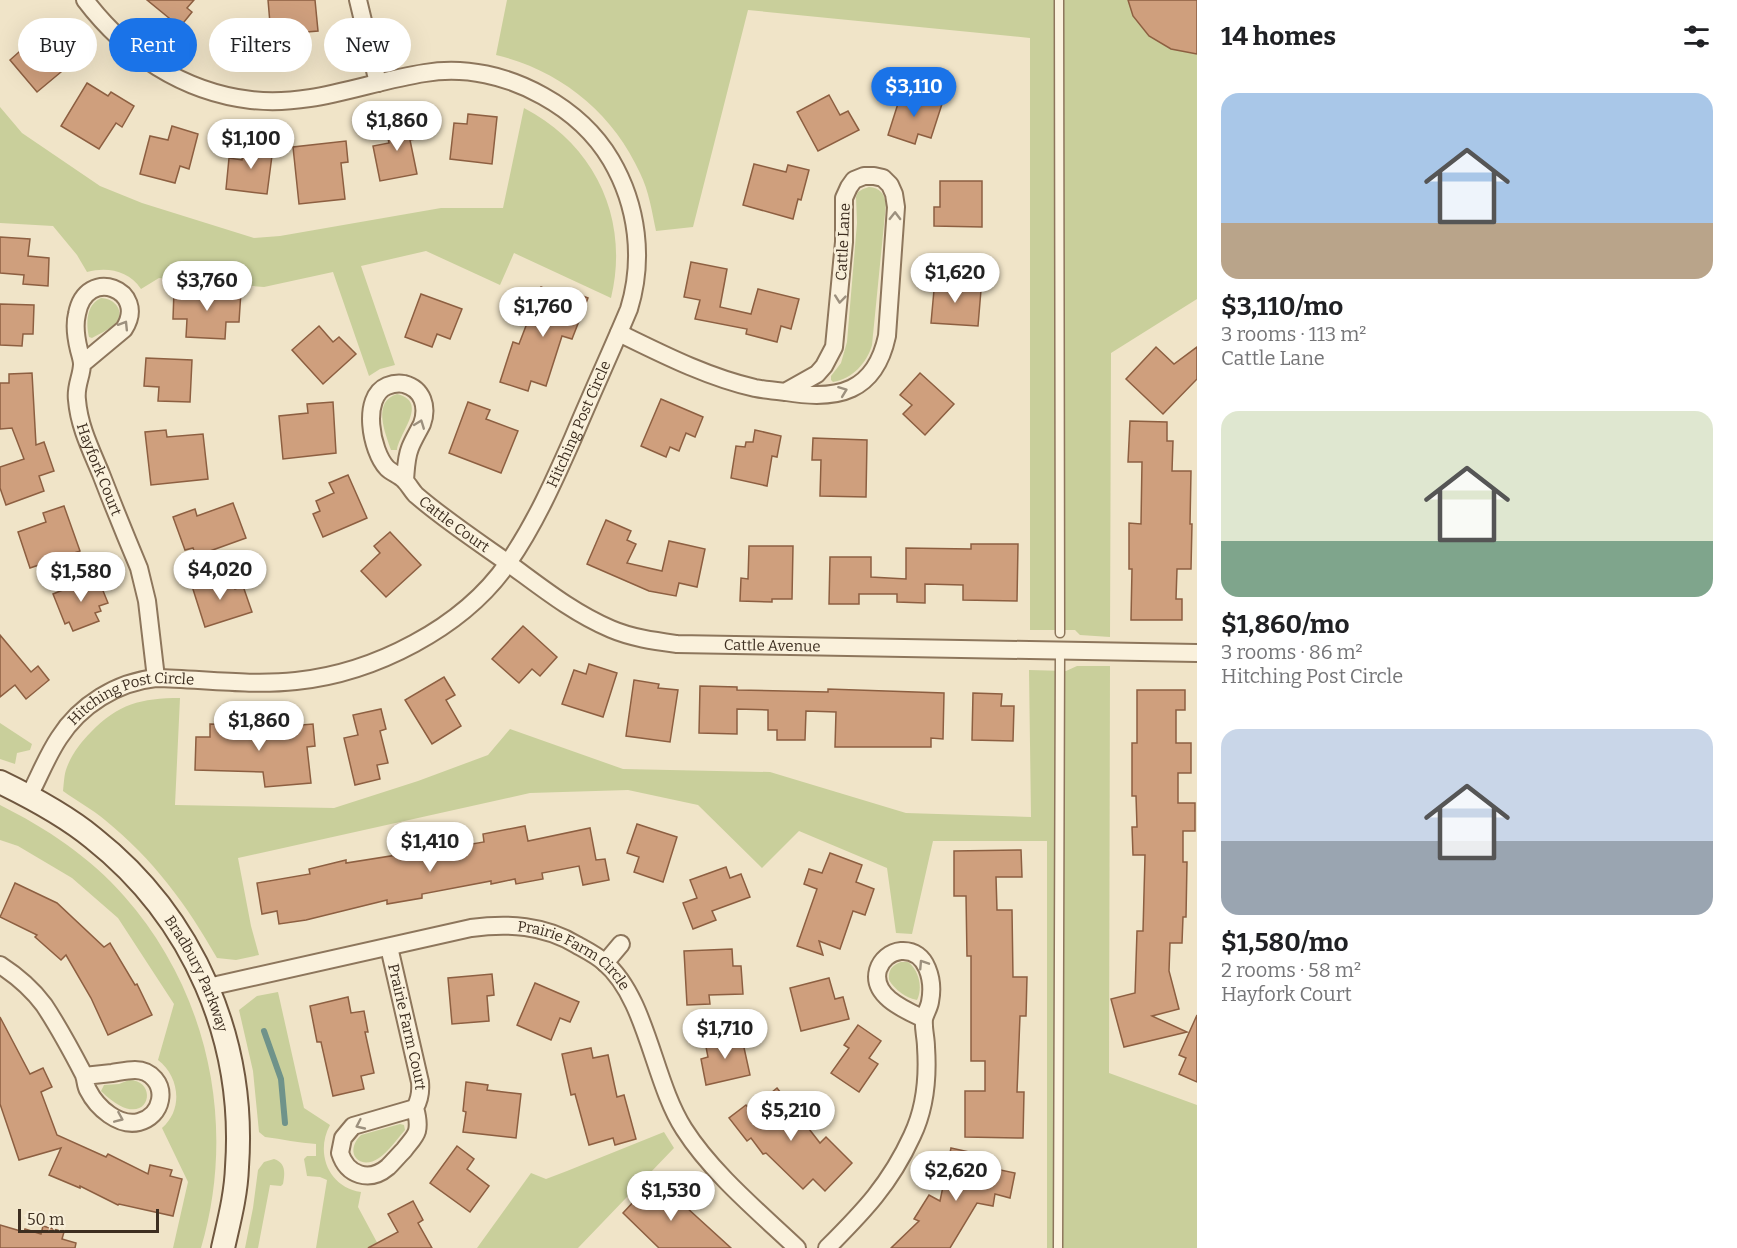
<!DOCTYPE html>
<meta charset="utf-8">
<style>
:root{--surface:#fff;--page:#f2f2f2;--text:#202124;--muted:#757577;--accent:#1a73e8}
body{margin:0;font-family:Bitter,serif;background:var(--page);color:var(--text);height:100vh;display:flex;flex-direction:column;font-size:22px;white-space:nowrap}
*{box-sizing:border-box;margin:0}
p{font-size:20px;color:var(--muted)}
.icon{flex:none;width:33px;height:33px;fill:none;stroke:currentColor;stroke-width:2;stroke-linecap:round;stroke-linejoin:round}
.map{position:relative;flex:1;overflow:hidden}
.drawer{display:flex;flex-direction:column;background:var(--surface);width:540px}
.drawer>*{flex:none}
.top-card{position:absolute;left:18px;top:18px;width:570px;height:54px;display:flex;gap:12px}
.scale{position:absolute;left:18px;bottom:15px;width:141px;box-sizing:border-box;padding-left:6px;border:3px solid #3d2e20;border-top:0;font-size:16px;line-height:21px;white-space:nowrap;color:#3d2e20;-webkit-text-stroke:4px #f7eed8;paint-order:stroke}
.price{position:absolute;translate:-50% -51px;padding:0 14px;border-radius:21px;background:#fff;color:#222;font-size:20px;line-height:39px;filter:drop-shadow(0 2px 3px #0008)}
.price::after{content:'';position:absolute;left:50%;top:36px;width:18px;height:14px;margin-left:-9px;background:inherit;clip-path:polygon(0 0,100% 0,50% 100%)}
.price.active{background:var(--accent);color:#fff}
ul{padding:0;list-style:none}
li{display:grid;align-content:center;gap:12px;height:318px;padding:0 24px}
li span{display:grid;place-items:center;height:186px;border-radius:18px;color:#555}
li>.icon{margin-inline-start:auto}
span .icon{width:108px;height:108px;fill:#fffc;stroke-width:1}
li b{font-size:26px}
h2{display:flex;justify-content:space-between;align-items:center;height:72px;padding:0 24px;font-size:26px}
.chip{padding:0 21px;border-radius:27px;background:var(--surface);box-shadow:0 6px 24px #0002;font-size:21px;line-height:54px}
.chip.active{background:var(--accent);color:#fff}
main{display:flex;flex:1;min-height:0}
.map>svg:first-child{display:block}
.green{fill:#c9cf9b}
.lines{fill:none;stroke-linecap:round;stroke-linejoin:round}
.stream{stroke:#6f938a;stroke-width:6}
.building{fill:#cf9f7d;stroke:#8d5f41;stroke-width:1.5}
.lane-casing{stroke:#8d765c;stroke-width:11}
.street-casing{stroke:#8d765c;stroke-width:20}
.secondary-casing{stroke:#6f573f;stroke-width:26}
.lane{stroke:#faf1dc;stroke-width:8}
.street{stroke:#faf1dc;stroke-width:16}
.secondary{stroke:#faf1dc;stroke-width:22}
.oneway{stroke:#9c907e}
.labels{text-anchor:middle;stroke-width:5;stroke-linejoin:round;paint-order:stroke}
.street-label{font-size:15px;fill:#3d2e20;stroke:#f7eed8}
</style>
<main>
<div class="map">
<svg width="1197" height="1248" viewBox="0 0 1197 1248">
<rect width="100%" height="100%" fill="#f0e4c8"/>
<g class="green">
<path d="M507,0H1197V299L1111,353L1110,637L1080,635L1075,630H1030V38L748,10L693,227L656,231C652,212 649,191 640,173C613,113 560,70 496,55Z"/>
<path d="M0,107L22,133L100,186L142,203L254,238L280,236L441,208H503L524,108C595,145 630,219 611,298L514,253L500,285L426,251L361,266L395,365L380,369L369,376L333,272L264,287L159,278L141,289C128,270 107,267 87,272L77,255L53,226L0,223Z"/>
<path d="M869,187C880,188 884,193 886,204L872,345C867,363 852,379 833,382L831,380V376L841,363L847,342L857,223L856,197L858,192L863,189Z"/>
<path d="M101,298C115,298 127,313 114,325C108,330 99,334 92,338L89,337C86,323 86,305 101,298Z"/>
<path d="M397,394C429,402 400,431 397,450H391C385,432 372,402 397,394Z"/>
<path d="M1077,666H1110L1109,1073L1197,1105V1248H1047V841H933L912,934L896,933L887,868L799,831L762,868L698,805L628,790L530,793L238,858L251,926L259,955L236,960L217,958C187,905 153,859 105,820C92,809 77,801 63,791C64,783 64,774 67,767C72,754 81,742 91,732C118,704 141,698 180,698L175,805L334,808L418,781L488,755L510,729L623,769L770,772L906,813L1031,817L1029,670L1066,671Z"/>
<polygon points="0,723 32,744 30,750 17,753 15,764 0,759"/>
<path d="M0,805C46,828 90,857 124,896C209,992 237,1126 201,1248H173L188,1182L162,1128C184,1109 179,1076 158,1060L174,1004L118,918L72,878L18,846L0,840Z"/>
<path d="M901,962H908C919,970 923,988 917,1000C906,998 895,990 889,980C888,970 892,965 901,962Z"/>
<path d="M278,992L304,1108L330,1125C315,1152 328,1187 361,1192L358,1207L380,1248H316L327,1180L320,1177L307,1176L304,1159L307,1156H316V1144C299,1143 282,1139 265,1137L259,1132L253,1071L239,1010L257,996Z"/>
<path d="M129,1080C162,1080 148,1138 101,1091L104,1085L119,1084Z"/>
<path d="M400,1124L404,1125L405,1130C397,1139 389,1151 379,1158C360,1171 343,1153 361,1135Z"/>
<polygon points="664,1132 674,1148 578,1248 477,1248 531,1173 546,1179 567,1171"/>
<path d="M274,1159C286,1163 285,1173 283,1184L281,1186L270,1185L258,1248H245L253,1208L258,1170L264,1162Z"/>
</g>
<g class="lines">
<polyline class="stream" points="264,1031 281,1079 285,1123"/>
</g>
<g class="building">
<polygon points="147,0 194,0 187,8 192,12 180,27"/>
<polygon points="268,0 315,0 318,31 271,35"/>
<polygon points="1128,0 1197,0 1197,54 1171,49 1149,36 1133,16"/>
<polygon points="37,36 46,46 54,40 73,62 37,92 10,60"/>
<polygon points="87,83 108,96 111,92 134,106 122,127 116,123 99,149 61,126"/>
<polygon points="902,91 942,104 931,138 918,134 915,144 888,135"/>
<polygon points="829,95 840,115 848,111 859,130 818,151 797,112"/>
<polygon points="468,114 497,117 492,164 450,159 454,123 467,124"/>
<polygon points="412,119 416,139 410,140 417,174 380,181 373,146 389,143 385,125"/>
<polygon points="172,126 198,134 189,169 180,166 175,183 140,174 150,136 168,140"/>
<polygon points="346,141 348,162 341,163 345,199 299,204 293,147"/>
<polygon points="244,144 273,148 267,194 226,189 229,158 242,160"/>
<polygon points="754,164 786,172 788,165 809,170 801,200 798,199 793,219 743,205"/>
<polygon points="940,181 982,181 982,227 934,226 934,207 940,207"/>
<polygon points="0,237 30,239 28,256 49,258 48,286 23,284 24,275 0,273"/>
<polygon points="691,262 727,269 720,307 751,314 758,289 799,299 791,329 781,326 777,342 746,334 747,329 695,319 700,300 684,297"/>
<polygon points="935,279 958,281 957,287 981,290 978,326 931,323"/>
<polygon points="541,287 565,297 567,290 588,298 572,339 562,336 546,386 531,381 528,391 500,382 513,342 519,344"/>
<polygon points="216,290 241,291 239,322 226,322 225,339 186,337 187,319 173,319 174,291 215,294"/>
<polygon points="421,294 462,309 450,339 437,334 432,347 405,337"/>
<polygon points="0,304 34,305 33,334 23,334 22,346 0,345"/>
<polygon points="319,326 333,342 339,337 356,354 323,384 292,350"/>
<polygon points="1156,347 1174,364 1197,347 1197,379 1163,414 1126,379"/>
<polygon points="146,358 192,360 190,402 158,401 159,387 144,386"/>
<polygon points="32,373 36,445 44,442 54,471 39,476 44,491 6,505 0,488 0,467 24,459 12,428 0,429 0,383 9,383 9,374"/>
<polygon points="920,373 954,404 925,435 903,414 912,405 900,395"/>
<polygon points="661,399 703,417 695,437 686,433 679,451 670,447 666,457 641,446"/>
<polygon points="333,402 336,453 283,459 279,416 308,413 307,404"/>
<polygon points="468,402 490,410 486,419 518,431 501,473 449,453"/>
<polygon points="1130,421 1167,422 1167,441 1173,441 1172,471 1191,471 1190,524 1192,524 1191,569 1177,569 1176,599 1182,599 1182,620 1131,620 1132,569 1129,569 1129,523 1141,524 1142,462 1128,462"/>
<polygon points="166,430 167,437 203,434 208,479 151,485 145,432"/>
<polygon points="755,430 781,436 777,457 772,456 767,486 731,478 736,446 745,447 746,442 753,442"/>
<polygon points="813,438 867,440 866,497 820,496 821,460 812,460"/>
<polygon points="348,475 367,518 323,537 313,514 320,511 316,501 334,493 329,483"/>
<polygon points="233,503 246,538 196,556 193,548 185,550 173,517 195,509 197,516"/>
<polygon points="64,506 80,551 30,568 18,532 46,522 43,513"/>
<polygon points="606,520 631,531 627,540 636,544 627,563 662,571 669,541 705,549 697,587 679,583 676,596 649,591 587,564"/>
<polygon points="390,532 421,565 386,597 361,571 380,553 374,546"/>
<polygon points="971,544 1018,544 1017,601 963,600 963,585 925,584 925,603 897,602 897,594 859,594 859,604 829,604 830,557 871,557 871,577 906,579 906,548 971,549"/>
<polygon points="749,546 793,546 792,599 772,599 772,602 740,601 741,578 748,579"/>
<polygon points="97,576 108,603 99,606 101,611 95,613 99,621 73,631 69,622 65,624 53,594"/>
<polygon points="209,577 212,586 232,580 235,589 243,586 252,612 205,627 191,583"/>
<polygon points="523,626 557,657 540,676 532,669 519,683 492,659"/>
<polygon points="0,635 31,672 38,666 49,680 26,699 15,685 0,697"/>
<polygon points="589,664 617,673 603,717 562,704 574,670 586,674"/>
<polygon points="444,677 455,695 446,700 461,726 432,744 405,700"/>
<polygon points="634,680 659,684 658,688 678,690 670,742 626,736"/>
<polygon points="700,686 737,687 737,690 828,692 828,689 944,693 943,739 931,738 931,747 835,747 836,712 806,711 805,740 777,740 777,730 768,730 768,710 737,709 737,734 699,733"/>
<polygon points="1137,690 1185,690 1185,710 1176,710 1176,743 1191,743 1191,773 1178,773 1178,803 1195,803 1195,831 1183,831 1183,862 1187,862 1186,917 1183,917 1182,943 1170,943 1169,971 1179,1009 1152,1016 1187,1032 1124,1047 1111,999 1135,993 1137,931 1143,931 1145,855 1133,855 1132,827 1137,827 1136,796 1132,796 1132,743 1137,743"/>
<polygon points="973,693 1002,694 1001,706 1014,706 1013,741 972,740"/>
<polygon points="381,709 386,729 380,731 388,763 377,765 380,779 355,785 344,738 358,735 353,715"/>
<polygon points="210,724 239,725 239,730 313,724 315,746 307,747 311,783 265,787 263,772 195,770 196,737 210,737"/>
<polygon points="637,824 677,837 663,882 634,872 639,857 627,853"/>
<polygon points="525,826 528,841 590,828 596,860 605,859 609,880 583,885 579,866 542,873 543,879 516,884 515,879 491,884 491,881 422,894 422,898 387,904 387,900 306,920 279,924 277,911 262,914 257,883 310,874 309,869 346,860 346,863 428,850 427,843 453,839 455,847 484,842 483,834"/>
<polygon points="1021,850 1022,877 996,877 997,910 1012,910 1013,977 1027,977 1026,1016 1020,1016 1017,1092 1024,1092 1023,1138 965,1137 965,1091 985,1091 985,1061 971,1061 971,956 967,956 966,896 954,896 954,851"/>
<polygon points="830,853 862,865 856,882 874,889 865,915 853,911 840,949 819,941 823,955 797,946 817,889 804,884 809,869 822,873"/>
<polygon points="726,867 730,878 741,874 750,897 712,911 716,920 693,929 683,903 697,898 690,880"/>
<polygon points="15,883 57,903 104,947 110,943 135,985 137,984 152,1015 108,1035 91,998 66,955 61,960 35,937 37,935 0,917"/>
<polygon points="732,949 733,966 741,966 743,994 709,995 710,1004 687,1005 684,951"/>
<polygon points="492,974 494,995 487,996 489,1021 452,1024 448,978"/>
<polygon points="829,978 835,999 843,997 849,1019 801,1031 790,988"/>
<polygon points="535,983 579,1002 570,1022 560,1018 551,1040 517,1025"/>
<polygon points="348,997 351,1013 364,1011 368,1032 365,1032 374,1073 361,1076 364,1089 333,1096 321,1042 317,1042 310,1006"/>
<polygon points="1197,1015 1197,1082 1179,1074 1186,1058 1179,1055"/>
<polygon points="0,1017 30,1074 43,1068 52,1087 41,1092 57,1135 106,1157 108,1154 148,1174 150,1165 172,1170 170,1176 182,1179 173,1216 119,1204 118,1205 80,1186 80,1188 49,1175 61,1148 19,1160 0,1104"/>
<polygon points="858,1025 881,1041 869,1058 878,1064 859,1092 831,1073 849,1048 844,1045"/>
<polygon points="741,1034 750,1075 706,1085 701,1059 708,1057 705,1042"/>
<polygon points="591,1048 593,1058 608,1055 617,1097 624,1095 636,1139 615,1145 613,1138 589,1145 575,1094 571,1095 562,1054"/>
<polygon points="466,1082 488,1085 487,1090 521,1094 516,1138 463,1132 466,1112 463,1111"/>
<polygon points="777,1088 820,1143 826,1137 852,1163 825,1191 813,1179 803,1189 766,1153 763,1154 751,1138 747,1141 729,1118 746,1105 750,1110"/>
<polygon points="457,1146 474,1159 467,1169 489,1186 470,1212 430,1183"/>
<polygon points="951,1148 974,1153 972,1164 1015,1173 1010,1198 995,1194 993,1206 977,1203 950,1248 891,1248 919,1221 914,1219 929,1195 940,1201"/>
<polygon points="649,1185 662,1197 672,1187 690,1203 686,1207 731,1248 659,1248 623,1213"/>
<polygon points="413,1201 423,1220 418,1223 432,1248 368,1248 398,1232 388,1214"/>
<polygon points="0,1225 24,1232 25,1229 41,1234 43,1226 64,1232 62,1239 76,1243 75,1248 0,1248"/>
</g>
<g class="lines">
<defs>
<g id="lane">
<polyline points="1059,0 1060,633"/>
<polyline points="1058,1248 1060,651"/>
</g>
<g id="street">
<polyline points="358,0 378,83"/>
<path d="M619,333C662,354 707,377 755,388C765,390 776,391 786,392C838,401 875,392 887,336L896,207L894,194L890,185L883,178L874,176H864L854,180L849,187L844,198V242L834,347L824,366L817,374L785,392"/>
<path id="s1" d="M82,364L124,329C149,290 86,265 77,314C74,326 76,338 79,350C80,354 82,360 82,364C82,376 75,386 77,400C79,426 91,450 101,474C113,505 126,537 139,568L147,601L156,678"/>
<path id="s2" d="M405,480C406,469 406,458 410,448C413,440 418,432 422,424C428,407 423,389 404,384C398,383 392,384 387,386C361,397 371,451 387,468C392,473 400,475 405,481C409,485 412,491 416,495C445,520 477,541 508,563C541,587 573,613 611,629C632,638 655,641 677,644L1197,653"/>
<path id="s3" d="M29,796C39,777 47,756 59,738C80,705 117,682 156,678C202,679 250,686 296,681C374,673 463,628 508,563C535,524 554,481 573,438C591,395 611,352 629,309C644,260 638,206 611,160C595,133 570,111 543,96C508,76 465,66 425,73C366,82 312,107 251,100C183,92 126,54 85,0"/>
<path id="s4" d="M389,947L420,1082C421,1092 420,1099 415,1108C417,1115 419,1123 417,1131C415,1138 408,1144 404,1150C399,1155 393,1162 388,1167C369,1183 347,1175 340,1153L343,1138L353,1126L415,1108"/>
<polyline points="605,963 621,944"/>
<path d="M0,965C17,976 32,989 44,1005C58,1026 71,1050 83,1073C86,1078 85,1085 88,1090C97,1108 119,1127 139,1122C150,1119 158,1111 160,1100C163,1084 151,1070 135,1070C127,1070 119,1072 112,1073C103,1074 94,1075 84,1076"/>
<path id="s5" d="M208,987L471,928C508,923 544,925 577,945C586,950 596,955 604,962C647,998 653,1081 684,1129C712,1173 759,1212 797,1248"/>
<path d="M827,1248C864,1211 890,1184 912,1136C925,1109 928,1076 926,1047C926,1038 923,1028 924,1019C925,1014 929,1008 930,1002C934,982 928,949 901,951C890,952 881,960 878,970C871,996 905,1010 924,1019"/>
</g>
<g id="secondary">
<path id="s6" d="M0,782C33,798 65,815 93,838C194,918 246,1040 237,1167C236,1195 229,1221 223,1248"/>
</g>
</defs>
<use href="#lane" class="lane-casing"/>
<use href="#street" class="street-casing"/>
<use href="#secondary" class="secondary-casing"/>
<use href="#lane" class="lane"/>
<use href="#street" class="street"/>
<use href="#secondary" class="secondary"/>
</g>
<defs><path id="oneway-chevron" d="M-2-3.5L2.5 0L-2 3.5" fill="none" stroke-width="1.6" stroke-linecap="round" stroke-linejoin="round" transform="scale(1.5)"/></defs>
<g class="oneway">
<use href="#oneway-chevron" transform="translate(895 216) rotate(-89)"/>
<use href="#oneway-chevron" transform="translate(840 299) rotate(96)"/>
<use href="#oneway-chevron" transform="translate(124 325) rotate(-58)"/>
<use href="#oneway-chevron" transform="translate(843 391) rotate(-21)"/>
<use href="#oneway-chevron" transform="translate(420 424) rotate(-69)"/>
<use href="#oneway-chevron" transform="translate(923 964) rotate(-123)"/>
<use href="#oneway-chevron" transform="translate(119 1118) rotate(23)"/>
<use href="#oneway-chevron" transform="translate(360 1125) rotate(155)"/>
</g>
<g class="labels">
<g class="street-label">
<text transform="translate(843 242) rotate(-87)" y="5">Cattle Lane</text>
<text dy="5" stroke="none"><textPath href="#s3" startOffset="729">Hitching Post Circle</textPath></text>
<text dy="5" stroke="none"><textPath href="#s1" startOffset="315">Hayfork Court</textPath></text>
<text dy="5" stroke="none"><textPath href="#s2" startOffset="306">Cattle Court</textPath></text>
<text dy="5" stroke="none"><textPath href="#s2" startOffset="658">Cattle Avenue</textPath></text>
<text dy="5" stroke="none"><textPath href="#s3" startOffset="153">Hitching Post Circle</textPath></text>
<text dy="5" stroke="none"><textPath href="#s5" startOffset="381">Prairie Farm Circle</textPath></text>
<text dy="5" stroke="none"><textPath href="#s6" startOffset="282">Bradbury Parkway</textPath></text>
<text dy="5" stroke="none"><textPath href="#s4" startOffset="82">Prairie Farm Court</textPath></text>
</g>
</g>
</svg>
<div class="scale">50 m</div>
<b class="price active" style="left:914px;top:118px">$3,110</b>
<b class="price" style="left:397px;top:152px">$1,860</b>
<b class="price" style="left:251px;top:170px">$1,100</b>
<b class="price" style="left:955px;top:304px">$1,620</b>
<b class="price" style="left:207px;top:312px">$3,760</b>
<b class="price" style="left:543px;top:338px">$1,760</b>
<b class="price" style="left:220px;top:601px">$4,020</b>
<b class="price" style="left:81px;top:603px">$1,580</b>
<b class="price" style="left:259px;top:752px">$1,860</b>
<b class="price" style="left:430px;top:873px">$1,410</b>
<b class="price" style="left:725px;top:1060px">$1,710</b>
<b class="price" style="left:791px;top:1142px">$5,210</b>
<b class="price" style="left:956px;top:1202px">$2,620</b>
<b class="price" style="left:671px;top:1222px">$1,530</b>
<div class="top-card">
<a class="chip">Buy</a>
<a class="chip active">Rent</a>
<a class="chip">Filters</a>
<a class="chip">New</a>
</div>
</div>
<section class="drawer">
<h2>14 homes<svg class="icon" aria-label="filters" viewBox="0 0 24 24"><path d="M4 7h16M4 17h16"/><circle cx="9" cy="7" r="2"/><circle cx="15" cy="17" r="2"/></svg></h2>
<ul>
<li><span style="background:linear-gradient(#a9c7e8 70%,#b9a48a 0)"><svg class="icon" aria-label="home" viewBox="0 0 24 24"><path d="M3 11l9-7 9 7M6 9v11h12V9"/></svg></span><div><b>$3,110/mo</b><p>3 rooms · 113 m²</p><p>Cattle Lane</p></div></li>
<li><span style="background:linear-gradient(#dfe7d0 70%,#7fa58c 0)"><svg class="icon" aria-label="home" viewBox="0 0 24 24"><path d="M3 11l9-7 9 7M6 9v11h12V9"/></svg></span><div><b>$1,860/mo</b><p>3 rooms · 86 m²</p><p>Hitching Post Circle</p></div></li>
<li><span style="background:linear-gradient(#c9d6e8 60%,#9aa5b1 0)"><svg class="icon" aria-label="home" viewBox="0 0 24 24"><path d="M3 11l9-7 9 7M6 9v11h12V9"/></svg></span><div><b>$1,580/mo</b><p>2 rooms · 58 m²</p><p>Hayfork Court</p></div></li>
</ul>
</section>
</main>
